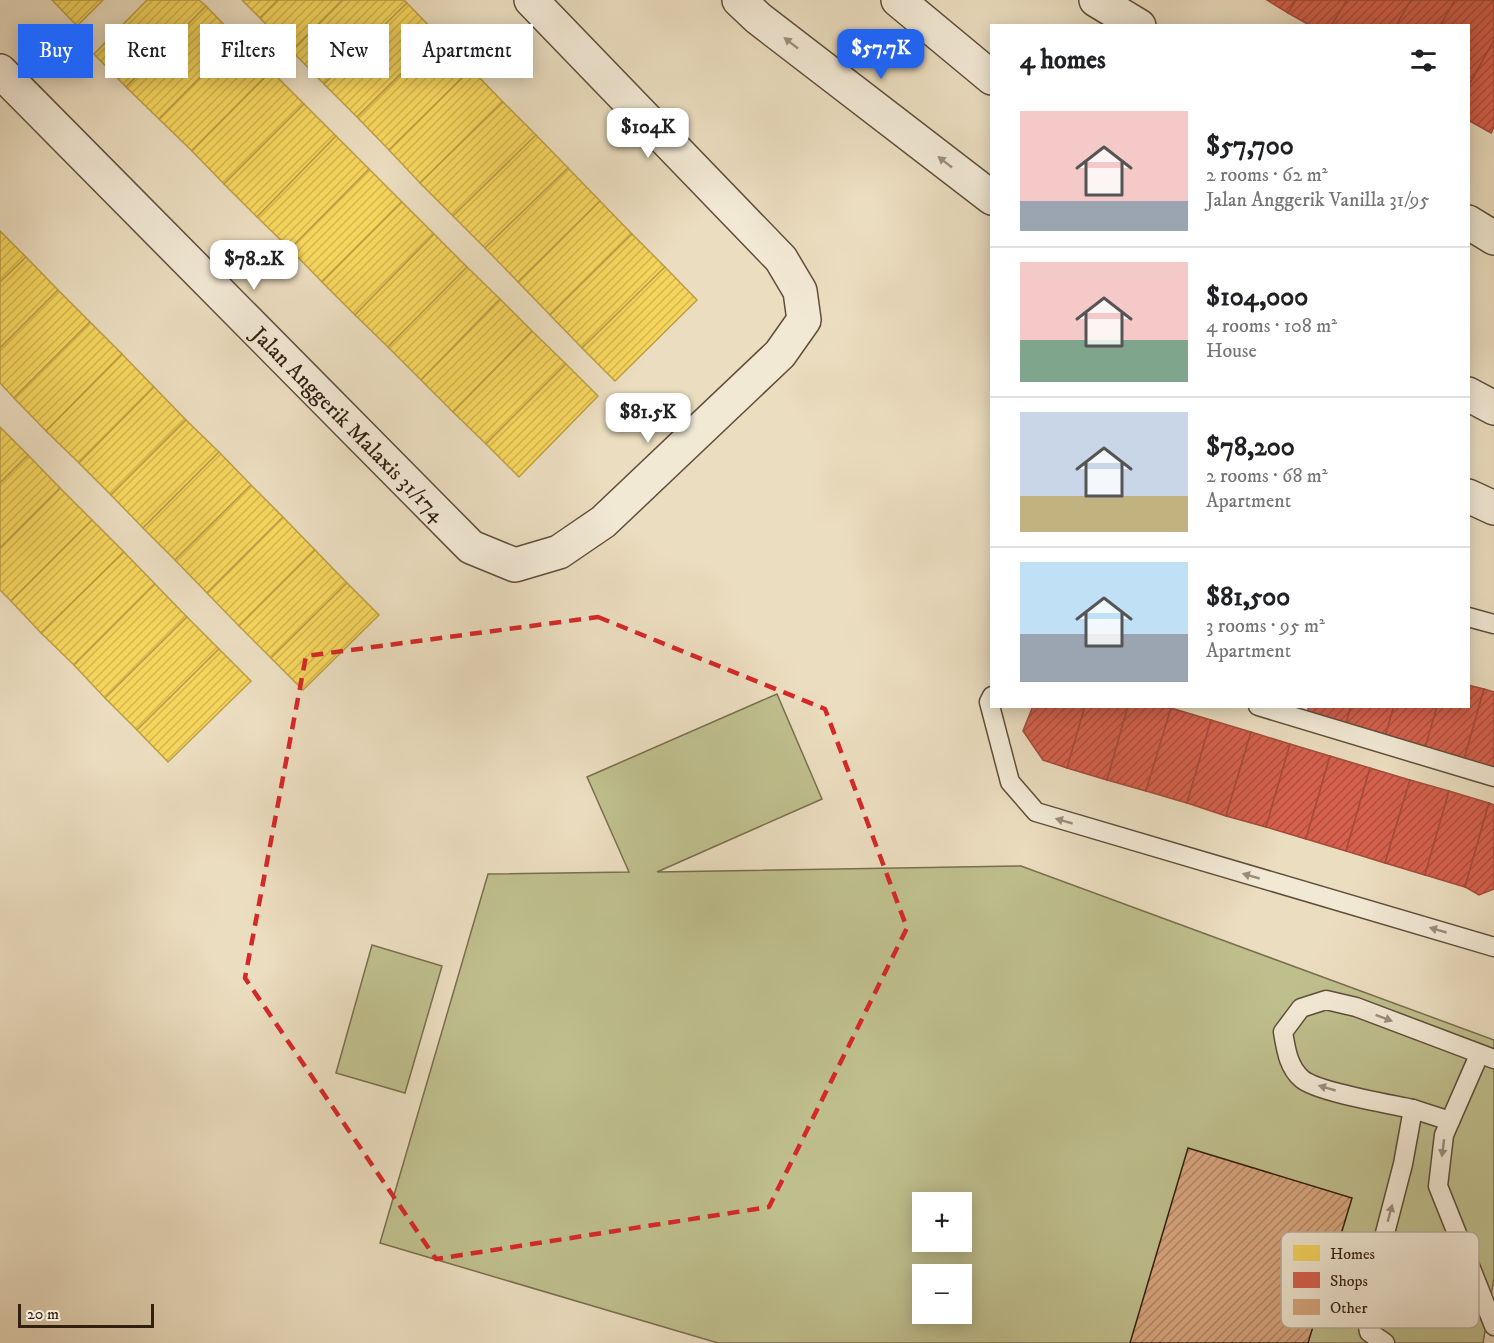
<!DOCTYPE html>
<meta charset="utf-8">
<style>
:root{--surface:#fff;--page:#f6f6f6;--text:#202124;--muted:#757577;--line:#e0e0e0;--accent:#2563eb}
body{margin:0;font-family:"IM FELL DW Pica",serif;background:var(--page);color:var(--text);height:100vh;display:flex;flex-direction:column;font-size:22px;white-space:nowrap}
*{box-sizing:border-box;margin:0}
p{font-size:20px;color:var(--muted)}
.icon{flex:none;width:33px;height:33px;fill:none;stroke:currentColor;stroke-width:2;stroke-linecap:round;stroke-linejoin:round}
.map{position:relative;flex:1;overflow:hidden}
.panel{position:absolute;left:990px;top:24px;width:480px;height:684px;display:flex;flex-direction:column;background:var(--surface);border-radius:0px;box-shadow:0 3px 15px #0003}
.panel>*{flex:none}
.hud{position:absolute;left:18px;top:24px;width:570px;height:54px;display:flex;gap:12px}
.fabs{position:absolute;left:912px;top:1192px;display:grid;gap:12px}
.fabs a{display:grid;place-items:center;width:60px;height:60px;border-radius:0px;background:var(--surface);box-shadow:0 3px 15px #0003;font-size:30px}
.scale{position:absolute;left:18px;bottom:15px;width:136px;box-sizing:border-box;padding-left:6px;border:3px solid #311f0f;border-top:0;font-size:16px;line-height:21px;white-space:nowrap;color:#311f0f;-webkit-text-stroke:4px #f2e9d5;paint-order:stroke}
.price{position:absolute;translate:-50% -51px;padding:0 14px;border-radius:12px;background:#fff;color:#222;font-size:20px;line-height:39px;filter:drop-shadow(0 2px 3px #0008)}
.price::after{content:'';position:absolute;left:50%;top:36px;width:18px;height:14px;margin-left:-9px;background:inherit;clip-path:polygon(0 0,100% 0,50% 100%)}
.price.on{background:var(--accent);color:#fff}
ul{padding:0;list-style:none}
li{display:flex;align-items:center;gap:18px;height:150px;padding:0 30px}
li+li{border-top:2px solid var(--line)}
li span{display:grid;place-items:center;flex:none;width:168px;height:120px;border-radius:0px;color:#555}
li>.icon{margin-inline-start:auto}
span .icon{width:72px;height:72px;fill:#fffc;stroke-width:1}
li b{font-size:26px}
h2{display:flex;justify-content:space-between;align-items:center;height:72px;padding:0 30px;font-size:26px}
.chip{padding:0 21px;border-radius:0px;background:var(--surface);box-shadow:0 3px 15px #0003;font-size:21px;line-height:54px}
.chip.on{background:var(--accent);color:#fff}
.map>svg:first-child{display:block}
.green{fill:#bfbf8d;stroke:#786f4e;stroke-width:1.5;fill-rule:evenodd}
.homes{fill:url(#homes-hatch);stroke:#bb9e45;stroke-width:1.5}
.shops{fill:url(#shops-hatch);stroke:#a44c3a;stroke-width:1.5}
.building{fill:url(#building-hatch);stroke:#311f0f;stroke-width:1.5}
.lines{fill:none;stroke-linecap:round;stroke-linejoin:round}
.service-casing{stroke:#604e3b;stroke-width:21}
.minor-casing{stroke:#604e3b;stroke-width:36}
.tertiary-casing{stroke:#604e3b;stroke-width:36}
.service{stroke:#f2e9d5;stroke-width:18}
.minor{stroke:#f2e9d5;stroke-width:33}
.tertiary{stroke:#f2e9d5;stroke-width:33}
.oneway{fill:#9b8e7c}
.marked{fill:none;stroke:#d62828;stroke-width:4.5;stroke-dasharray:12 8;stroke-linejoin:round}
.labels{text-anchor:middle;stroke-width:6;stroke-linejoin:round;paint-order:stroke}
.street-label{font-size:22px;fill:#311f0f;stroke:#f2e9d5}
.key{fill:#f2e9d5;stroke:#b8ac9a;stroke-width:1.5}
.key-label{font-size:16px;fill:#311f0f}
</style>
<div class="map">
<svg width="1494" height="1343" viewBox="0 0 1494 1343">
<defs>
<pattern id="homes-hatch" width="6" height="6" patternUnits="userSpaceOnUse" patternTransform="scale(1.5)"><rect width="6" height="6" fill="#f6d55c"/><path d="M-1 1l2-2M0 6l6-6M5 7l2-2" fill="none" stroke="#d3b64f"/></pattern>
<pattern id="shops-hatch" width="6" height="6" patternUnits="userSpaceOnUse" patternTransform="scale(1.5)"><rect width="6" height="6" fill="#d6604d"/><path d="M-1 1l2-2M0 6l6-6M5 7l2-2" fill="none" stroke="#ae4f3e"/></pattern>
<pattern id="building-hatch" width="6" height="6" patternUnits="userSpaceOnUse" patternTransform="scale(1.5)"><rect width="6" height="6" fill="#d8a57e"/><path d="M-1 1l2-2M0 6l6-6M5 7l2-2" fill="none" stroke="#b08666"/></pattern>
</defs>
<rect width="100%" height="100%" fill="#ebddbf"/>
<filter id="stains"><feTurbulence type="fractalNoise" baseFrequency=".00333" numOctaves="4"/><feColorMatrix values="0 0 0 0 .2 0 0 0 0 .09 0 0 0 0 .02 0 0 0 .5 -.17"/></filter>
<radialGradient id="worn" r=".72"><stop offset=".6" stop-color="#630" stop-opacity="0"/><stop offset="1" stop-color="#630" stop-opacity=".3"/></radialGradient>
<g class="green">
<path d="M777,694L822,799L657,872L1021,866L1494,1040V1278L1483,1343H718L380,1243L488,874L629,872L587,777ZM922,1203H962V1242H922ZM922,1275H962V1314H922Z"/>
<polygon points="372,945 442,966 405,1093 336,1073"/>
</g>
<g class="homes">
<polygon points="52,0 103,0 77,26"/>
<polygon points="147,0 199,0 206,6 126,87 94,54"/>
<polygon points="242,0 278,0 260,18"/>
<polygon points="278,0 343,0 292,51 260,18"/>
<polygon points="343,0 404,0 407,3 324,84 292,51"/>
<polygon points="407,3 439,36 357,117 324,84"/>
<polygon points="206,6 238,39 159,119 126,87"/>
<polygon points="439,36 471,69 389,150 357,117"/>
<polygon points="238,39 271,71 192,151 159,119"/>
<polygon points="471,69 503,102 420,183 389,150"/>
<polygon points="271,71 304,104 224,184 192,151"/>
<polygon points="503,102 536,135 453,216 420,183"/>
<polygon points="304,104 336,136 257,217 224,184"/>
<polygon points="536,135 568,168 485,248 453,216"/>
<polygon points="336,136 369,169 290,249 257,217"/>
<polygon points="568,168 600,201 518,282 485,248"/>
<polygon points="369,169 402,202 322,282 290,249"/>
<polygon points="600,201 632,234 550,315 518,282"/>
<polygon points="402,202 434,234 355,315 322,282"/>
<polygon points="0,231 26,257 0,282"/>
<polygon points="434,234 467,267 388,347 355,315"/>
<polygon points="632,234 665,267 582,348 550,315"/>
<polygon points="26,257 58,290 0,348 0,282"/>
<polygon points="467,267 500,299 421,380 388,347"/>
<polygon points="665,267 697,300 615,381 582,348"/>
<polygon points="58,290 90,322 14,398 0,383 0,348"/>
<polygon points="500,299 532,331 453,412 421,380"/>
<polygon points="90,322 122,354 46,431 14,398"/>
<polygon points="532,331 566,364 486,444 453,412"/>
<polygon points="122,354 154,387 79,463 46,431"/>
<polygon points="566,364 598,396 519,477 486,444"/>
<polygon points="154,387 186,420 111,495 79,463"/>
<polygon points="186,420 219,452 143,528 111,495"/>
<polygon points="0,427 28,455 0,483"/>
<polygon points="219,452 251,485 175,560 143,528"/>
<polygon points="28,455 60,488 0,548 0,483"/>
<polygon points="251,485 283,517 207,593 175,560"/>
<polygon points="60,488 92,520 11,601 0,590 0,548"/>
<polygon points="283,517 315,550 239,626 207,593"/>
<polygon points="92,520 124,552 41,633 11,601"/>
<polygon points="315,550 347,583 271,658 239,626"/>
<polygon points="124,552 155,584 74,665 41,633"/>
<polygon points="347,583 379,615 303,690 271,658"/>
<polygon points="155,584 187,617 105,698 74,665"/>
<polygon points="187,617 219,649 137,730 105,698"/>
<polygon points="219,649 251,681 168,762 137,730"/>
</g>
<g class="shops">
<polygon points="1267,0 1296,0 1288,13"/>
<polygon points="1296,0 1347,0 1331,26 1311,26 1288,13"/>
<polygon points="1347,0 1411,0 1396,26 1331,26"/>
<polygon points="1411,0 1455,0 1440,26 1396,26"/>
<polygon points="1455,0 1494,0 1494,40 1468,87 1468,26 1440,26"/>
<polygon points="1494,40 1494,127 1491,133 1468,120 1468,87"/>
<polygon points="1468,685 1484,689 1463,763 1424,751 1437,706 1468,706"/>
<polygon points="1484,689 1494,692 1494,772 1463,763"/>
<polygon points="1033,706 1085,706 1067,768 1043,760 1023,731"/>
<polygon points="1085,706 1128,706 1107,780 1067,768"/>
<polygon points="1128,706 1171,708 1146,791 1107,780"/>
<polygon points="1309,706 1351,706 1345,727 1306,716"/>
<polygon points="1351,706 1394,706 1384,740 1345,727"/>
<polygon points="1394,706 1437,706 1424,751 1384,740"/>
<polygon points="1171,708 1211,720 1187,803 1146,791"/>
<polygon points="1211,720 1251,732 1226,816 1187,803"/>
<polygon points="1251,732 1290,744 1266,827 1226,816"/>
<polygon points="1290,744 1330,756 1306,839 1266,827"/>
<polygon points="1330,756 1370,768 1346,851 1306,839"/>
<polygon points="1370,768 1410,780 1385,863 1346,851"/>
<polygon points="1410,780 1449,791 1425,875 1385,863"/>
<polygon points="1449,791 1489,803 1465,887 1425,875"/>
<polygon points="1489,803 1494,805 1494,889 1479,895 1465,887"/>
</g>
<polygon class="building" points="1188,1148 1352,1198 1308,1343 1130,1343"/>
<g class="lines">
<defs>
<g id="service">
<polyline points="1468,617 1494,624"/>
<polyline points="992,696 989,702 1010,782 1036,812 1494,947"/>
<polyline points="1258,706 1494,777"/>
<polyline points="1479,1055 1444,1135 1438,1186 1494,1326"/>
<polyline points="1413,1109 1450,1121"/>
<path d="M1385,1343L1369,1332L1365,1310L1403,1164L1413,1109C1390,1104 1317,1092 1302,1079C1288,1067 1286,1049 1283,1032L1301,1008L1326,1000L1356,1007L1494,1059"/>
</g>
<g id="minor">
<polyline points="1096,0 1139,26"/>
<path id="s1" d="M0,71L471,547L515,565L559,552L603,522L780,354L804,320L800,291L781,259L531,0"/>
<polyline points="1468,222 1494,238"/>
</g>
<g id="tertiary">
<polyline points="739,0 758,18 992,198"/>
<polyline points="898,0 992,78"/>
<polyline points="1468,394 1494,408"/>
<polyline points="1468,496 1494,508"/>
</g>
</defs>
<use href="#service" class="service-casing"/>
<use href="#minor" class="minor-casing"/>
<use href="#tertiary" class="tertiary-casing"/>
<use href="#service" class="service"/>
<use href="#minor" class="minor"/>
<use href="#tertiary" class="tertiary"/>
</g>
<defs><path id="oneway-solid" d="M-6-.8H1V-3.2L6.5 0L1 3.2V.8H-6Z" transform="scale(1.5)"/></defs>
<g class="oneway">
<use href="#oneway-solid" transform="translate(791 43) rotate(-142)"/>
<use href="#oneway-solid" transform="translate(945 162) rotate(-142)"/>
<use href="#oneway-solid" transform="translate(1064 821) rotate(-164)"/>
<use href="#oneway-solid" transform="translate(1251 876) rotate(-164)"/>
<use href="#oneway-solid" transform="translate(1438 930) rotate(-164)"/>
<use href="#oneway-solid" transform="translate(1384 1018) rotate(21)"/>
<use href="#oneway-solid" transform="translate(1327 1088) rotate(-164)"/>
<use href="#oneway-solid" transform="translate(1443 1148) rotate(97)"/>
<use href="#oneway-solid" transform="translate(1390 1213) rotate(-75)"/>
</g>
<path class="marked" d="M598,617L825,709L907,928L769,1207L436,1259L245,978L306,656Z"/>
<g class="labels">
<g class="street-label">
<text dy="8" stroke="none"><textPath href="#s1" startOffset="496">Jalan Anggerik Malaxis 31/174</textPath></text>
</g>
</g>
<rect x="1281" y="1232" width="198" height="96" rx="9" class="key"/>
<rect x="1293" y="1245" width="27" height="16" fill="#f6d55c"/>
<rect x="1293" y="1272" width="27" height="16" fill="#d6604d"/>
<rect x="1293" y="1299" width="27" height="16" fill="#d8a57e"/>
<g class="key-label">
<text x="1330" y="1259">Homes</text>
<text x="1330" y="1286">Shops</text>
<text x="1330" y="1313">Other</text>
</g>
<rect width="100%" height="100%" filter="url(#stains)"/>
<rect width="100%" height="100%" fill="url(#worn)"/>
</svg>
<div class="fabs">
<a>+</a>
<a>−</a>
</div>
<div class="scale">20 m</div>
<b class="price on" style="left:881px;top:80px">$57.7K</b>
<b class="price" style="left:648px;top:159px">$104K</b>
<b class="price" style="left:254px;top:291px">$78.2K</b>
<b class="price" style="left:648px;top:444px">$81.5K</b>
<div class="hud">
<a class="chip on">Buy</a>
<a class="chip">Rent</a>
<a class="chip">Filters</a>
<a class="chip">New</a>
<a class="chip">Apartment</a>
</div>
<section class="panel">
<h2>4 homes<svg class="icon" aria-label="filters" viewBox="0 0 24 24"><path d="M4 7h16M4 17h16"/><circle cx="9" cy="7" r="2"/><circle cx="15" cy="17" r="2"/></svg></h2>
<ul>
<li><span style="background:linear-gradient(#f6c9c9 75%,#9aa5b1 0)"><svg class="icon" aria-label="home" viewBox="0 0 24 24"><path d="M3 11l9-7 9 7M6 9v11h12V9"/></svg></span><div><b>$57,700</b><p>2 rooms · 62 m²</p><p>Jalan Anggerik Vanilla 31/95</p></div></li>
<li><span style="background:linear-gradient(#f6c9c9 65%,#7fa58c 0)"><svg class="icon" aria-label="home" viewBox="0 0 24 24"><path d="M3 11l9-7 9 7M6 9v11h12V9"/></svg></span><div><b>$104,000</b><p>4 rooms · 108 m²</p><p>House</p></div></li>
<li><span style="background:linear-gradient(#c9d6e8 70%,#c2b280 0)"><svg class="icon" aria-label="home" viewBox="0 0 24 24"><path d="M3 11l9-7 9 7M6 9v11h12V9"/></svg></span><div><b>$78,200</b><p>2 rooms · 68 m²</p><p>Apartment</p></div></li>
<li><span style="background:linear-gradient(#bfe0f5 60%,#9aa5b1 0)"><svg class="icon" aria-label="home" viewBox="0 0 24 24"><path d="M3 11l9-7 9 7M6 9v11h12V9"/></svg></span><div><b>$81,500</b><p>3 rooms · 95 m²</p><p>Apartment</p></div></li>
</ul>
</section>
</div>
